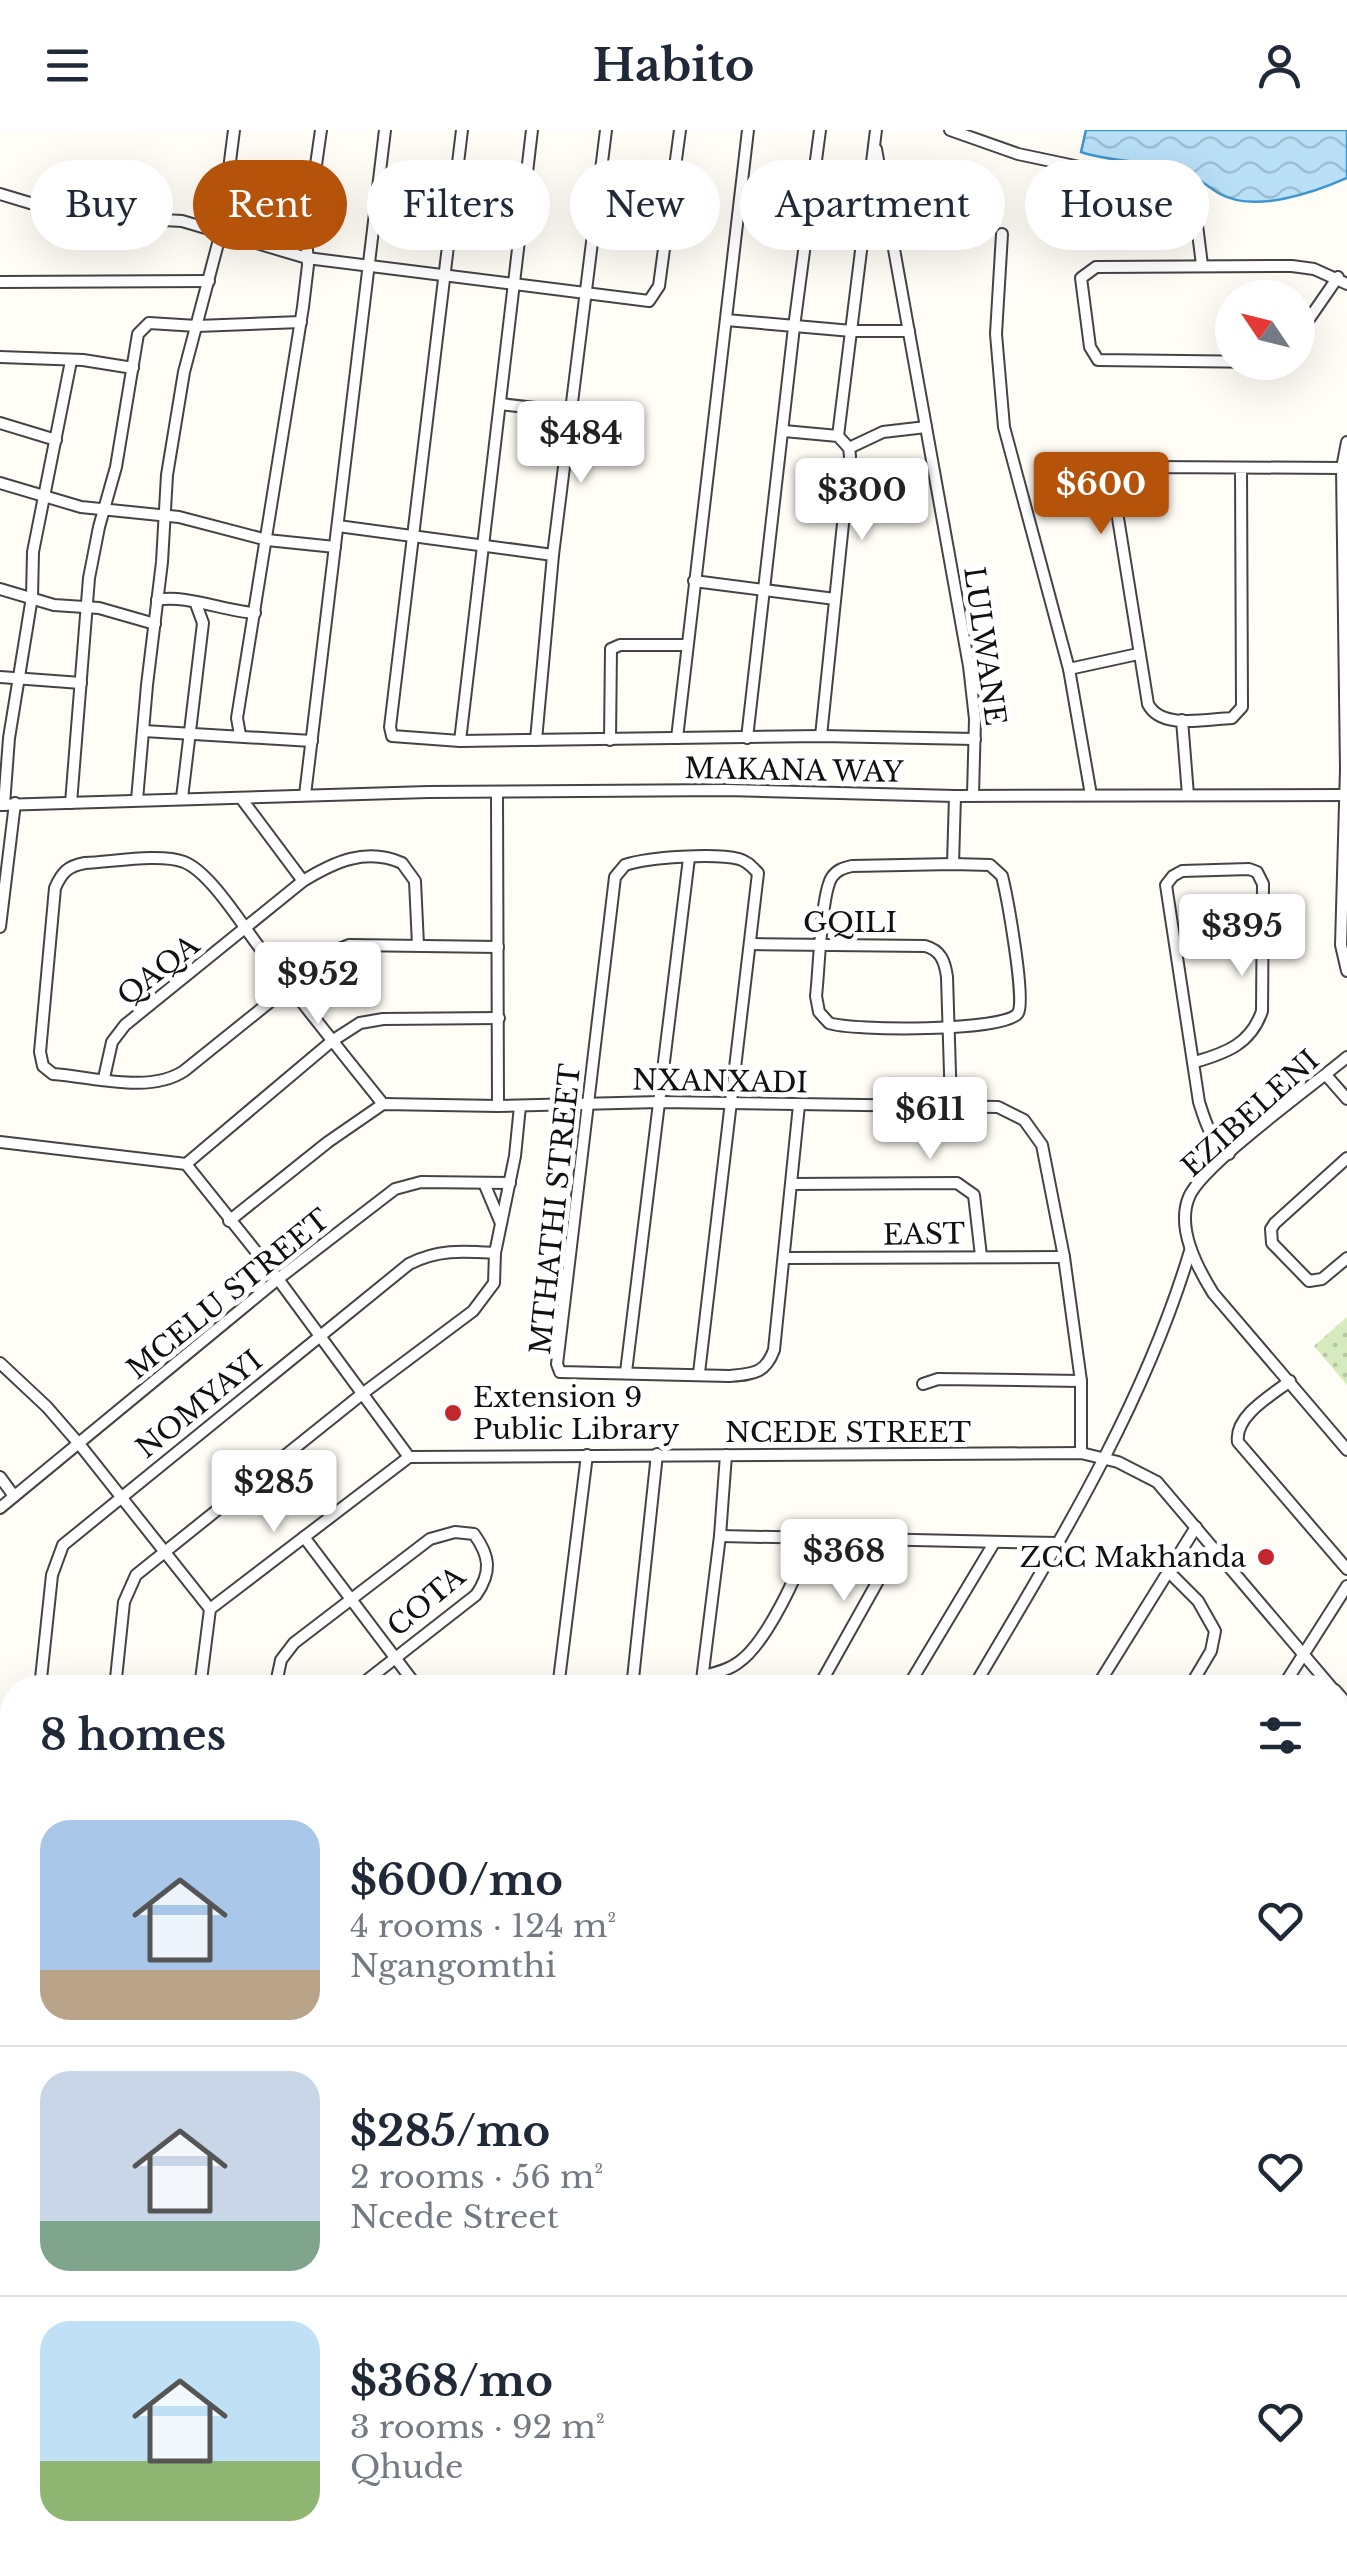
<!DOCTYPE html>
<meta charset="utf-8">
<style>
:root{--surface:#fff;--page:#f2f2f3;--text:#1f2937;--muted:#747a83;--line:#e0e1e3;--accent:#b45309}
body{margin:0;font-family:"Libre Baskerville",serif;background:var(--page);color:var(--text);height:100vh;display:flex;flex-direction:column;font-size:38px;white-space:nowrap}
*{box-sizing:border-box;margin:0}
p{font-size:32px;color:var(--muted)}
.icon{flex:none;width:55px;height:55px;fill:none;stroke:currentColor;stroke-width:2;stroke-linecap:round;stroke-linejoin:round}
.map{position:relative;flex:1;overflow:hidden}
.sheet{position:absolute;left:0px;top:1545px;width:1348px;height:892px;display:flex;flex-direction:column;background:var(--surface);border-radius:40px 40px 0 0;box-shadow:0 10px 40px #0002}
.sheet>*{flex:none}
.banner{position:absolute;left:30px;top:30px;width:1288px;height:90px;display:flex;gap:20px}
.needle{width:65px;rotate:305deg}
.tools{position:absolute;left:1215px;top:150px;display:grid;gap:20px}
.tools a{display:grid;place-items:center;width:100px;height:100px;border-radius:50%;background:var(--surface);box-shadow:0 10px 40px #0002;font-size:50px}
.price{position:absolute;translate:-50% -85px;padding:0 22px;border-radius:10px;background:#fff;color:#222;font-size:32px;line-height:65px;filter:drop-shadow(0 2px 5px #0008)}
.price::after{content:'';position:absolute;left:50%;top:60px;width:30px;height:22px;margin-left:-15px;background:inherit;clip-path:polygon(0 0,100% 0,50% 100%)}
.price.active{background:var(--accent);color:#fff}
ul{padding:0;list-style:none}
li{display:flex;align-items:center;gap:30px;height:250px;padding:0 40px}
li+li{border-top:2px solid var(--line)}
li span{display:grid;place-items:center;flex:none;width:280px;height:200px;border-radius:30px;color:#555}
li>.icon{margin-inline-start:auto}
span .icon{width:120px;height:120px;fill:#fffc;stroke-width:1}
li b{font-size:42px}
h2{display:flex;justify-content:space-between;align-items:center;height:120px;padding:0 40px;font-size:42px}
.pill{padding:0 35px;border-radius:45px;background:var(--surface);box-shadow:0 10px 40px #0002;font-size:35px;line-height:90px}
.pill.active{background:var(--accent);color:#fff}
header{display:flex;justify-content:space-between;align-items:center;height:130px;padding:0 40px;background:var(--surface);font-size:45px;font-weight:700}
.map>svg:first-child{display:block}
.park{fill:url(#park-dots)}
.water{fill:url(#water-waves);stroke:#3f96cf;stroke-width:2.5}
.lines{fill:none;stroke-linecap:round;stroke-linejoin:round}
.minor-casing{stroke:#444;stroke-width:14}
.minor{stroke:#fff;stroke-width:10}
.poi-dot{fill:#c4262e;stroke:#fff;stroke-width:4}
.labels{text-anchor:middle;stroke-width:10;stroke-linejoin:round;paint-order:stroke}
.street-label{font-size:28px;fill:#111;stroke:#fff}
.poi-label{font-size:28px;fill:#111;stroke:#fff;text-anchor:start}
</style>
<header><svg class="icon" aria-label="menu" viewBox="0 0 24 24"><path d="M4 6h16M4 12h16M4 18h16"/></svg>Habito<svg class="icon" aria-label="person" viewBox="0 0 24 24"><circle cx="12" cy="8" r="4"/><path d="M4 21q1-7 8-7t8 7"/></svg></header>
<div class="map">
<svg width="1347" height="2436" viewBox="0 0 1347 2436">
<defs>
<pattern id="park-dots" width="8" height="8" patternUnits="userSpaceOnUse" patternTransform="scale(2.5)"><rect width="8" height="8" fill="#d5ebbd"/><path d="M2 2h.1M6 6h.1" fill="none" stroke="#b6c8a1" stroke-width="1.8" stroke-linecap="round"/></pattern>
<pattern id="water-waves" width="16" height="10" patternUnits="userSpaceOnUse" patternTransform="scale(2.5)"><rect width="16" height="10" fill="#b9e0f7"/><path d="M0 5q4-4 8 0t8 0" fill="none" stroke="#9ebfd3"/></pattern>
</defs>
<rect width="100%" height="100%" fill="#fffdf5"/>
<polygon class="park" points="1347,1187 1347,1255 1314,1216"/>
<path class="water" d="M1086,0H1347V48C1313,63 1255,83 1220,64C1206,56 1196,45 1180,40C1148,30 1113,33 1081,22Z"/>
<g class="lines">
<defs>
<g id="minor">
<polyline points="462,0 390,597 392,606 460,611 821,606 975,609"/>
<polyline points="950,0 1018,24 1103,42 1177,71 1196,87 1202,135"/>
<polyline points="876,19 969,536 975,589 973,665"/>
<polyline points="0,64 30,73 110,87 182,91 307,128 649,171 659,156 680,0"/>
<polyline points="1002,104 996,204 1004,297 1069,539 1091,665"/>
<polyline points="0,152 209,151"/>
<polyline points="726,190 852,201 909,201"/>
<polyline points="1298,205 1338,147"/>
<polyline points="0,227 83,230 133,238"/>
<polyline points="1266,232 1098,230 1090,217 1081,148 1096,137 1292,136 1314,139 1347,154"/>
<polyline points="500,274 570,282"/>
<polyline points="0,293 56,310"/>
<polyline points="784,301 838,306 849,318 850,326 821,606"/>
<polyline points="838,306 876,0"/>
<polyline points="1347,312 1342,338 1346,639 1341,815 1347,841"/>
<polyline points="849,318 883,302 926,297"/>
<path d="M1241,338L1242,577L1232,588C1207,589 1161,600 1148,574L1113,357C1119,337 1137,339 1154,337L1342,338"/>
<polyline points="0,353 81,377 179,387 267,410 335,417"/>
<polyline points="338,396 553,425"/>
<polyline points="694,451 835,469"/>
<polyline points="0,459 54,475 99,478 155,494"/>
<path d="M157,470C185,464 224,481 255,483"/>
<polyline points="1069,539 1138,524"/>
<polyline points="0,547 81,553"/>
<polyline points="1182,590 1188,665"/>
<polyline points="144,601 312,611"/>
<polyline points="240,605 237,588 303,177 308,135 306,105 321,0"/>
<polyline points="677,608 748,0"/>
<polyline points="747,608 794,197 820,0"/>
<polyline points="536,610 553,425 606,0"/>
<polyline points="610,610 611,519 620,515 686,515"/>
<polyline points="460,611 532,0"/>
<polyline points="497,663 498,976"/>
<polyline points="305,665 385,0"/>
<polyline points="182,668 203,493 196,474"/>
<polyline points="241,668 303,751"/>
<polyline points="137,670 147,555 162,432 167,345 184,242 221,102 234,0"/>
<polyline points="71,673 89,448 99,397 116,337 138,204 149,193 197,196 301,192"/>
<polyline points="0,675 428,662 728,660 955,666 1347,665"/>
<polyline points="4,675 9,608 32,467 33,422 71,231"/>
<path d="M953,734L990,735L1002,746C1007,766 1026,870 1018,883C1007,902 851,901 829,893L819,882L816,866C819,842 821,763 832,747C837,740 843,738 852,736Z"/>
<polyline points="953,734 955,666"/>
<polyline points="0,797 15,673"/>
<path d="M750,814L925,816C941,820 945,832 947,847L951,975"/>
<path d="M1347,927C1315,954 1202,1035 1189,1067C1176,1098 1197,1137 1213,1163L1347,1320"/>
<path d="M1195,932C1226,923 1251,914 1262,881L1263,754L1257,742L1249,739L1182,741L1173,746L1166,755L1199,972C1206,994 1210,1009 1229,1024"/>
<polyline points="1326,945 1347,969"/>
<path d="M104,948L112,912L125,895L303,751C334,732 366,717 402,733L415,751L418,815"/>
<path d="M383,974C341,922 300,870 260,818C242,795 210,742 184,732C160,723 112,732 85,733C68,736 62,742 55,758L40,922L43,936L53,944C94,947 149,964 184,941L332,822L349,815L498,817"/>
<polyline points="0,1012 186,1034 278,1149 409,1327"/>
<polyline points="1347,1028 1275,1093 1271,1099 1272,1113 1309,1151 1322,1149 1347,1128"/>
<polyline points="186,1034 332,911 360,893 383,889 499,888"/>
<polyline points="484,1053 500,1091"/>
<polyline points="792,1054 957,1053 974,1065 981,1126"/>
<polyline points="229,1091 328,1012 383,974 498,976 660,972 998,977 1024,990 1042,1015 1064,1127 1081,1251 1081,1323"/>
<polyline points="784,1128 1064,1127"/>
<polyline points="0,1233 47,1277 80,1315 210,1479"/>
<polyline points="626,1242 689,728"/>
<path d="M699,1243L758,743C752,737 747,731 739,729C715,723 649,727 625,735L615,747L557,1234L560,1242L729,1246C753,1244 765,1244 774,1220L799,975"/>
<path d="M1290,1251C1272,1265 1234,1286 1238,1312L1347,1439"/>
<polyline points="923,1254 938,1249 1081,1251"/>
<polyline points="0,1347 14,1366"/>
<polyline points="0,1378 278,1149 395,1059 421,1052 510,1053"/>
<polyline points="720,1406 1058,1413"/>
<polyline points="304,1407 418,1558"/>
<polyline points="1170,1443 1198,1471 1215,1501 1211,1521 1189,1558"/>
<path d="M703,1546C715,1543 729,1540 739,1532C766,1513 800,1442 808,1410"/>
<path d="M40,1558L52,1445L63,1415L409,1134C438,1119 463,1121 495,1123"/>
<polyline points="115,1558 124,1472 136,1445 362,1264 473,1181 494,1153 495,1123 515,1026 520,976"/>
<polyline points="200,1558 210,1479 409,1327 1081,1323 1118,1332 1157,1352 1332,1558"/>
<path d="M275,1558L281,1530L294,1513L430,1409L455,1402L474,1404C490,1426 492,1442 476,1465L357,1558"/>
<polyline points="558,1558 587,1325"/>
<polyline points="632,1558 657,1324"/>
<polyline points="701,1558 720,1406 726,1325"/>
<polyline points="818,1558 902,1408"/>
<polyline points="907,1558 994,1413"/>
<path d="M973,1558C1056,1417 1143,1278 1190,1121"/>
<polyline points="1096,1558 1196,1397"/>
<polyline points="1282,1558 1347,1456"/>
<polyline points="1335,1560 1347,1574"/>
<polyline points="1335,1623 1347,1612"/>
<polyline points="0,1624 12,1625"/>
<polyline points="0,1695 12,1697"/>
<polyline points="1335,1695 1347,1709"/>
<polyline points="0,1769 12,1771"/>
<polyline points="1335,1807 1347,1821"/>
<polyline points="0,1839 12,1841"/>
<polyline points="0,1937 12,1938"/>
<polyline points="1335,2093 1347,2092"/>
<polyline points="1335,2250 1347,2250"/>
<polyline points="0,2268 12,2276"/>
<polyline points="0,2328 12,2307"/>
<polyline points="1335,2404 1347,2404"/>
<polyline points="121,2425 139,2436"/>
<polyline points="265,2425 283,2436 290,2425"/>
<polyline points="651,2425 662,2436"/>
<polyline points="1005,2425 1005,2436"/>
<polyline points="24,2436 31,2425"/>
<polyline points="203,2436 210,2425"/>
<polyline points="369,2436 376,2425"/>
<polyline points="746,2436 756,2425"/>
<polyline points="849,2436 850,2425"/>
<polyline points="934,2436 935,2425"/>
</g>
</defs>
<use href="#minor" class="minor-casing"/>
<use href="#minor" class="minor"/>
</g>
<g class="poi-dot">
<circle cx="453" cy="1283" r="10"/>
<circle cx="1266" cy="1427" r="10"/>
</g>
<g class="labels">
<g class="street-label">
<text transform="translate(985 516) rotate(82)" y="10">LULWANE</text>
<text transform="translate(794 640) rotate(1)" y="10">MAKANA WAY</text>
<text x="850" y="802">GQILI</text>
<text transform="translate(158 840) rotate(-38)" y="10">QAQA</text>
<text transform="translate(720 951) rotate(1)" y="10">NXANXADI</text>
<text transform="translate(1250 983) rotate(-42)" y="10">EZIBELENI</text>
<text transform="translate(555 1079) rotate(-84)" y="10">MTHATHI STREET</text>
<text transform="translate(924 1104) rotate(-1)" y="10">EAST</text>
<text transform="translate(228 1164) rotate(-39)" y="10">MCELU STREET</text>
<text transform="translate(199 1274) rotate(-39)" y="10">NOMYAYI</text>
<text x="848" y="1312">NCEDE STREET</text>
<text transform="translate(426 1471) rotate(-40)" y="10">COTA</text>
</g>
<g class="poi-label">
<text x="473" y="1277">Extension 9<tspan x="473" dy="32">Public Library</tspan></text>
<text x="1246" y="1437" text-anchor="end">ZCC Makhanda</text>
</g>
</g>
</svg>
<div class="tools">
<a><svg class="needle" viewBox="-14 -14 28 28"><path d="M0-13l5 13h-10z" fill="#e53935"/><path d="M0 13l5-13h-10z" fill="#747a83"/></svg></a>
</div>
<b class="price" style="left:581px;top:356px">$484</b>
<b class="price active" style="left:1101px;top:407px">$600</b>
<b class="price" style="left:862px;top:413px">$300</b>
<b class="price" style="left:1242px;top:849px">$395</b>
<b class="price" style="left:318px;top:897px">$952</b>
<b class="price" style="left:930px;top:1032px">$611</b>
<b class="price" style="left:274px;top:1405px">$285</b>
<b class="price" style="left:844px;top:1474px">$368</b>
<div class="banner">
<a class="pill">Buy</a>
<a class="pill active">Rent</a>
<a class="pill">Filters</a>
<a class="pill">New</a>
<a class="pill">Apartment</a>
<a class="pill">House</a>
</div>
<section class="sheet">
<h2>8 homes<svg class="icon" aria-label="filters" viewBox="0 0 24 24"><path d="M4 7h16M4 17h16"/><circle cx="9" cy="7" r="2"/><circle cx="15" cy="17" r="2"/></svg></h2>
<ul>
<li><span style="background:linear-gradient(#a9c7e8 75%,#b9a48a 0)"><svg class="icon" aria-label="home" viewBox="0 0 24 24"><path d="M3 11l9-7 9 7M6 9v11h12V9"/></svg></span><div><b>$600/mo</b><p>4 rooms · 124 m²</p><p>Ngangomthi</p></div><svg class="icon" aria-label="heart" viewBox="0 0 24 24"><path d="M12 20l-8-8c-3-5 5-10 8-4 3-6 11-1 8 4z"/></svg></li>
<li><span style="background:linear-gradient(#c9d6e8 75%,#7fa58c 0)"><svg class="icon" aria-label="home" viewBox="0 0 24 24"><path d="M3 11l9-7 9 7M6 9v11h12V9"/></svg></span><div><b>$285/mo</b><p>2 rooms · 56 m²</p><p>Ncede Street</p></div><svg class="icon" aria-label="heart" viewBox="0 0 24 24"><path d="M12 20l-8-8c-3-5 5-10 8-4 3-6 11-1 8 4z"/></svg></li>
<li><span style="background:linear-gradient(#bfe0f5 70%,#8fb573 0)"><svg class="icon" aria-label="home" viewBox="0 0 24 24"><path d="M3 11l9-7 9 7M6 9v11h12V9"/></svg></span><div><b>$368/mo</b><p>3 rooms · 92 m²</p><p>Qhude</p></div><svg class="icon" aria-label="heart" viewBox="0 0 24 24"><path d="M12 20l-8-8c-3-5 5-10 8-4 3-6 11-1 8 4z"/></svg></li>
</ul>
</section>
</div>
